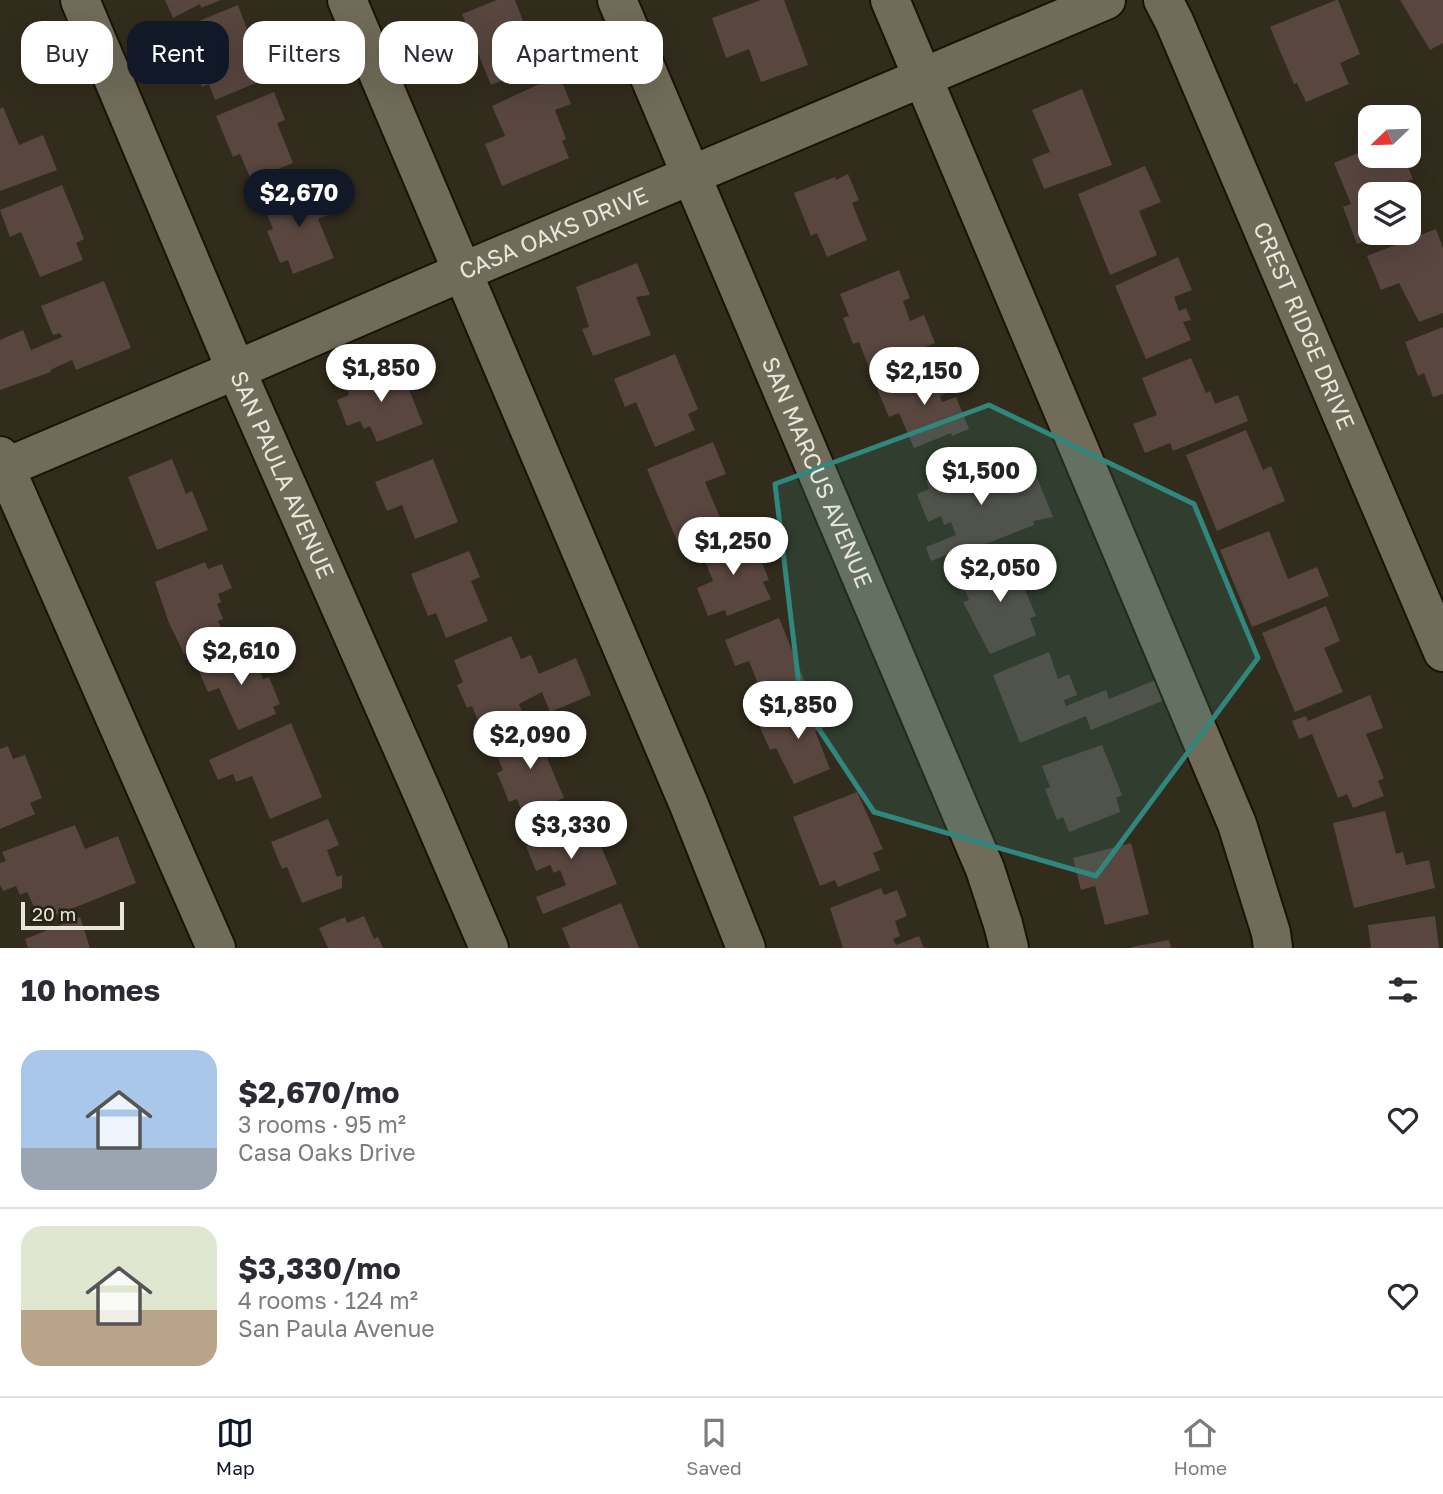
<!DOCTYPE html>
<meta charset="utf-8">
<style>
:root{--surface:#fff;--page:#f2f2f3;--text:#2b2b33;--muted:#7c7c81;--line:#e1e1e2;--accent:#111827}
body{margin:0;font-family:"Golos Text",sans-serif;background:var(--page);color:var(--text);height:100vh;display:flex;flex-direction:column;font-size:26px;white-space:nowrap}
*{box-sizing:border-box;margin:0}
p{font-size:23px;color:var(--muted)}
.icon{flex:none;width:38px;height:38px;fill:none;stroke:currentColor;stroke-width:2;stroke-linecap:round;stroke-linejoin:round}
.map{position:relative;height:948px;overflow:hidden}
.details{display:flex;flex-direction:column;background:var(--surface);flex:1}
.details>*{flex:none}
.guide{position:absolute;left:21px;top:21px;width:700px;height:63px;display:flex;gap:14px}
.needle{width:46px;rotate:247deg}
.controls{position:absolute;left:1358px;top:105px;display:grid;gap:14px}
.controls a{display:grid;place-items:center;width:63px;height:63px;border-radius:14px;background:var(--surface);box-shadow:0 7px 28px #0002;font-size:35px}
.scale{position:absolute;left:21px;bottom:18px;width:103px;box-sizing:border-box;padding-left:7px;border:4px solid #e8e5db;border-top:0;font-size:19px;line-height:24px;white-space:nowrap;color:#e8e5db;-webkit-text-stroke:5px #272213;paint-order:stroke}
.price{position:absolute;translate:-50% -60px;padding:0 16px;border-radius:24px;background:#fff;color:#222;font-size:23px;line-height:46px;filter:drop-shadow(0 2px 4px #0008)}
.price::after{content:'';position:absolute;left:50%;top:42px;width:21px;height:16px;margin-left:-10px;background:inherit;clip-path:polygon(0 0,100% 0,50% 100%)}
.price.selected{background:var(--accent);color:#fff}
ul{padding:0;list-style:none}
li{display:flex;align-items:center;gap:21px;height:175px;padding:0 21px}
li+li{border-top:2px solid var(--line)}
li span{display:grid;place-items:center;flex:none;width:196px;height:140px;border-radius:21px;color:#555}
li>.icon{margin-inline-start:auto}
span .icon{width:84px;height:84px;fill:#fffc;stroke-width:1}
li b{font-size:30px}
h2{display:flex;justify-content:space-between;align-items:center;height:84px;padding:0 21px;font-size:30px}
.pill{padding:0 24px;border-radius:21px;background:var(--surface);box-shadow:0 7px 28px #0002;font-size:24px;line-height:63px}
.pill.selected{background:var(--accent);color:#fff}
.tab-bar{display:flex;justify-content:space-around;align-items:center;height:98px;border-top:2px solid var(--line);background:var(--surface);font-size:19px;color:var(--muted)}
.tab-bar a{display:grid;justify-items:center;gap:4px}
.tab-bar .selected{color:var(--accent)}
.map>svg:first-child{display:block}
.building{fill:#58463f}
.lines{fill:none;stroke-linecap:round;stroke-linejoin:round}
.minor-casing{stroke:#191406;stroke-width:42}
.minor{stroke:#716b5a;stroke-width:38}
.marked{fill:#30877e;fill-opacity:0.2;stroke:#30877e;stroke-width:5;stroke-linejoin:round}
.labels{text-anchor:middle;stroke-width:7;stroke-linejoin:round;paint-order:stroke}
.street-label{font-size:23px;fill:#e8e5db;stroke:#272213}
</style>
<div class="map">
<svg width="1443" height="948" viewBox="0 0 1443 948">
<rect width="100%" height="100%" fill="#312c1c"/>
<g class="building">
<polygon points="165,0 221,0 201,8 200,4 173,18"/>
<polygon points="497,0 515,0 525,26 536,21 553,64 537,71 535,67 491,85 462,14"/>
<polygon points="761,0 784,0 808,65 761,82 749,49 726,58 712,18"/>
<polygon points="1336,0 1338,0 1360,54 1340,63 1349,84 1306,102 1297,83 1294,84 1270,27"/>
<polygon points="1400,0 1443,0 1443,43 1430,50"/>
<polygon points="238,5 248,32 262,27 267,40 253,45 257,53 269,49 276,67 264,72 266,79 215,100 209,84 202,87 185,44 195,41 189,25"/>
<polygon points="559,75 571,104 555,110 566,139 562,141 569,158 502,186 485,144 505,136 492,106"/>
<polygon points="1082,89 1112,165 1044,189 1032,159 1050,152 1032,110"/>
<polygon points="274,92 285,120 277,123 293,163 251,180 240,154 233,157 216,116"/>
<polygon points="3,107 19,145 43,135 57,170 0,191 0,109"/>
<polygon points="1370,148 1370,156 1403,156 1413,179 1396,186 1399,194 1370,194 1370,233 1385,233 1357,244 1343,207 1351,204 1334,163"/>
<polygon points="1145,166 1161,202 1139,211 1157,255 1110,275 1078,194"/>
<polygon points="848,174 859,200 852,203 867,240 827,257 817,233 811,236 794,193 835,177 836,180"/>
<polygon points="62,185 84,239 76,243 83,260 40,277 21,232 10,237 0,210"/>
<polygon points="307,187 310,195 322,191 331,214 318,219 334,258 293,274 288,260 280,263 267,231 273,229 263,204"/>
<polygon points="1436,229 1443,248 1443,313 1419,322 1399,283 1381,290 1367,256"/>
<polygon points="1178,257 1192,290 1174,297 1179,311 1186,308 1191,320 1183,322 1191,340 1146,359 1115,286"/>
<polygon points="637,263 650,295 636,297 651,335 593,356 582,329 589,327 576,287"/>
<polygon points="899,270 910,298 903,301 910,321 924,315 935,343 870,370 859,342 853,344 843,318 849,316 840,294"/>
<polygon points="104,281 131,348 76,370 72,360 50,370 51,372 0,390 0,340 23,330 31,350 62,337 60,333 53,335 41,306"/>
<polygon points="1443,327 1443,394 1433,397 1424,373 1418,376 1405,342"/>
<polygon points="675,354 698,409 688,414 695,430 655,447 636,402 625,407 614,379"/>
<polygon points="1191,358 1206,393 1210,391 1215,404 1238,395 1248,421 1173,451 1170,443 1145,453 1133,424 1157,415 1142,378"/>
<polygon points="399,365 423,424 377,442 370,426 364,429 360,421 347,426 337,400 349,395 346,386"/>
<polygon points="935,365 947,393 940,396 942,402 956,397 969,429 952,436 951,433 914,448 899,413 889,417 877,389"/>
<polygon points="1246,430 1263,470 1271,466 1285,501 1217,531 1186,455"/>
<polygon points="713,442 726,474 705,482 722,522 677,541 647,469"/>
<polygon points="172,459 186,494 192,491 208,530 157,550 128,477"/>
<polygon points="433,459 458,522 415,539 402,505 387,511 375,482"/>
<polygon points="980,459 992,488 1033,468 1053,517 1033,521 1034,525 968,551 966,547 931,561 926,547 956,535 951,522 944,525 941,516 928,522 917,494 929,489 926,481"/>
<polygon points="742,531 755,562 761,560 769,580 763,582 771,599 727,616 725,610 708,616 697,588 713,581 700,549"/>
<polygon points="1269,531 1288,579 1317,567 1329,596 1252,627 1220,550"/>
<polygon points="469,551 480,577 471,581 488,621 446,638 436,613 428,616 411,574"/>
<polygon points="1018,555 1029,582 1023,585 1036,616 1030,618 1036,635 990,654 963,602 969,600 960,579"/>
<polygon points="205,562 208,569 222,564 232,588 218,594 221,602 217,604 223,619 218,621 225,638 184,654 169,623 155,582"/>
<polygon points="1326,606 1340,641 1324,648 1343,692 1295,712 1262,633"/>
<polygon points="779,618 807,687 766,704 749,661 735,666 725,640"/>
<polygon points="511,636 521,659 531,655 539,674 576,658 591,695 550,712 542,692 519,704 525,719 484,735 472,706 467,708 457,685 463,682 454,660"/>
<polygon points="249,645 263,679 269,677 280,704 273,707 276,714 238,730 219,688 208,692 197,667"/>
<polygon points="1049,652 1058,679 1069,674 1077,695 1064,700 1066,706 1106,690 1109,699 1158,679 1167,699 1091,730 1086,716 1020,743 993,675"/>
<polygon points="1370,695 1383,728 1366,734 1384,778 1378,781 1384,796 1353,808 1347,794 1338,798 1312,734 1299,739 1292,721 1306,716 1308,721"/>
<polygon points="815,700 827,727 815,731 830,769 794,784 776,748 770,750 758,723"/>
<polygon points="291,723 322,797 270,819 252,776 236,782 233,774 218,780 209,760"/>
<polygon points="551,729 560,752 547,758 564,798 523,815 517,799 509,802 497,773 503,770 494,748"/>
<polygon points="1102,745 1122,795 1116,798 1120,812 1069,832 1063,817 1057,820 1045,789 1050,787 1042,766"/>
<polygon points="8,746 13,759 25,755 42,798 30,803 35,814 0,829 0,749"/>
<polygon points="857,792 883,849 873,853 880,870 838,887 835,880 820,886 793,817"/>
<polygon points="1385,811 1396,854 1403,852 1406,865 1429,860 1435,888 1354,908 1333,823"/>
<polygon points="587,813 617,884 543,914 536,897 566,885 560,870 554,873 550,865 536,871 526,846 531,844 527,836"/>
<polygon points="328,819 339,845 327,850 337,877 342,875 342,888 302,903 287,867 282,869 271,842"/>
<polygon points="75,825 85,849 118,836 136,883 41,921 27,892 20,895 16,886 3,891 0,885 0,863 6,861 2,852"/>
<polygon points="1131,843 1149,914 1105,925 1095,886 1081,890 1073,858"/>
<polygon points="881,888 884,895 897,890 907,916 895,921 900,936 893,939 896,945 919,936 924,948 843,948 830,908"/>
<polygon points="621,903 639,948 570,948 562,928"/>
<polygon points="364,916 374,939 378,937 383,948 328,948 319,928 345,917 347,923"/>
<polygon points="1435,916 1439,948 1371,948 1368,925"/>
<polygon points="80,917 90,948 28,948 25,939"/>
<polygon points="1169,940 1171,948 1132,948 1132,947"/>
</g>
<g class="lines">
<defs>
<g id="minor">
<path id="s1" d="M80,0L236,370L428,806L489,948"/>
<polyline points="347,0 689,805 746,948"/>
<path id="s2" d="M617,0L985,869L1003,924L1009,948"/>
<polyline points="890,0 1237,824 1271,933 1273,948"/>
<path id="s3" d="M1163,0L1174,21L1443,652"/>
<polyline points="0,456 216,948"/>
<path id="s4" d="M0,470L236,370L462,272L1106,0"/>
</g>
</defs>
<use href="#minor" class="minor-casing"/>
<use href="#minor" class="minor"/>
</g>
<path class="marked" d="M989,405L1194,504L1258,658L1096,876L874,812L801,702L775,484Z"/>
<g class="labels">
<g class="street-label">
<text dy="8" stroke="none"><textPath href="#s4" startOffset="602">CASA OAKS DRIVE</textPath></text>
<text dy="8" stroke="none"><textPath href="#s3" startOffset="355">CREST RIDGE DRIVE</textPath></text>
<text dy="8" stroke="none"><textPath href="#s2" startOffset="513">SAN MARCUS AVENUE</textPath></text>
<text dy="8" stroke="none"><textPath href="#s1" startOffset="516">SAN PAULA AVENUE</textPath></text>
</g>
</g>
</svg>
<div class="controls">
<a><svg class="needle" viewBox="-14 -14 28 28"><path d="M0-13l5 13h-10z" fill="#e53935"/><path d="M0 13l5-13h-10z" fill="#7c7c81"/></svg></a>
<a><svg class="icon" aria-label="layers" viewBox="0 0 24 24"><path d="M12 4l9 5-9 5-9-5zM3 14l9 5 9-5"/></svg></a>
</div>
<div class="scale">20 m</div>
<b class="price selected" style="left:299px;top:229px">$2,670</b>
<b class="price" style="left:381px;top:404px">$1,850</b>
<b class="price" style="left:924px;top:407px">$2,150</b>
<b class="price" style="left:981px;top:507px">$1,500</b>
<b class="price" style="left:733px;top:577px">$1,250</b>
<b class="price" style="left:1000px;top:604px">$2,050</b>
<b class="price" style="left:241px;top:687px">$2,610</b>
<b class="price" style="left:798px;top:741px">$1,850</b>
<b class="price" style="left:530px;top:771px">$2,090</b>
<b class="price" style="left:571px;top:861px">$3,330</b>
<div class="guide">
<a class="pill">Buy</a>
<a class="pill selected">Rent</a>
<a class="pill">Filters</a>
<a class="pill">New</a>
<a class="pill">Apartment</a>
</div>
</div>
<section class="details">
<h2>10 homes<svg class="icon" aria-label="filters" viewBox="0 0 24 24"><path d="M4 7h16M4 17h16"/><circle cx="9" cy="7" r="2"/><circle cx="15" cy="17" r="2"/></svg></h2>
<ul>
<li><span style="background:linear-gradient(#a9c7e8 70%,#9aa5b1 0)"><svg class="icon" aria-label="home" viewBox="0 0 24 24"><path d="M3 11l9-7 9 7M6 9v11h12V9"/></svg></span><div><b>$2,670/mo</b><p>3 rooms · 95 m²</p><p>Casa Oaks Drive</p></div><svg class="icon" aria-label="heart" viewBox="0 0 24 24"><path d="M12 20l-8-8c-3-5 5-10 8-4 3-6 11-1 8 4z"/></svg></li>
<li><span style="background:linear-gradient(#dfe7d0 60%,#b9a48a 0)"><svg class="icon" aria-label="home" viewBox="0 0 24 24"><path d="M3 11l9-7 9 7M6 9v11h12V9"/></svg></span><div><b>$3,330/mo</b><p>4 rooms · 124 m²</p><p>San Paula Avenue</p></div><svg class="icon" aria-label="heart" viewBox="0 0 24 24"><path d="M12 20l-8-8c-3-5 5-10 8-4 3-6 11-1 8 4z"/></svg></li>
</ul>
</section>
<nav class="tab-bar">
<a class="selected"><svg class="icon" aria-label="map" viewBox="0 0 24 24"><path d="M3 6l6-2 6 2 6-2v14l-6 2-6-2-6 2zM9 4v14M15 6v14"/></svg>Map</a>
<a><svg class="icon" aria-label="saved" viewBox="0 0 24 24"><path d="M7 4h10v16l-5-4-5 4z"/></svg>Saved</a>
<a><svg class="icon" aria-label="home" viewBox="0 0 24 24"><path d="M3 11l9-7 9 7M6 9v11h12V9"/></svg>Home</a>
</nav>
